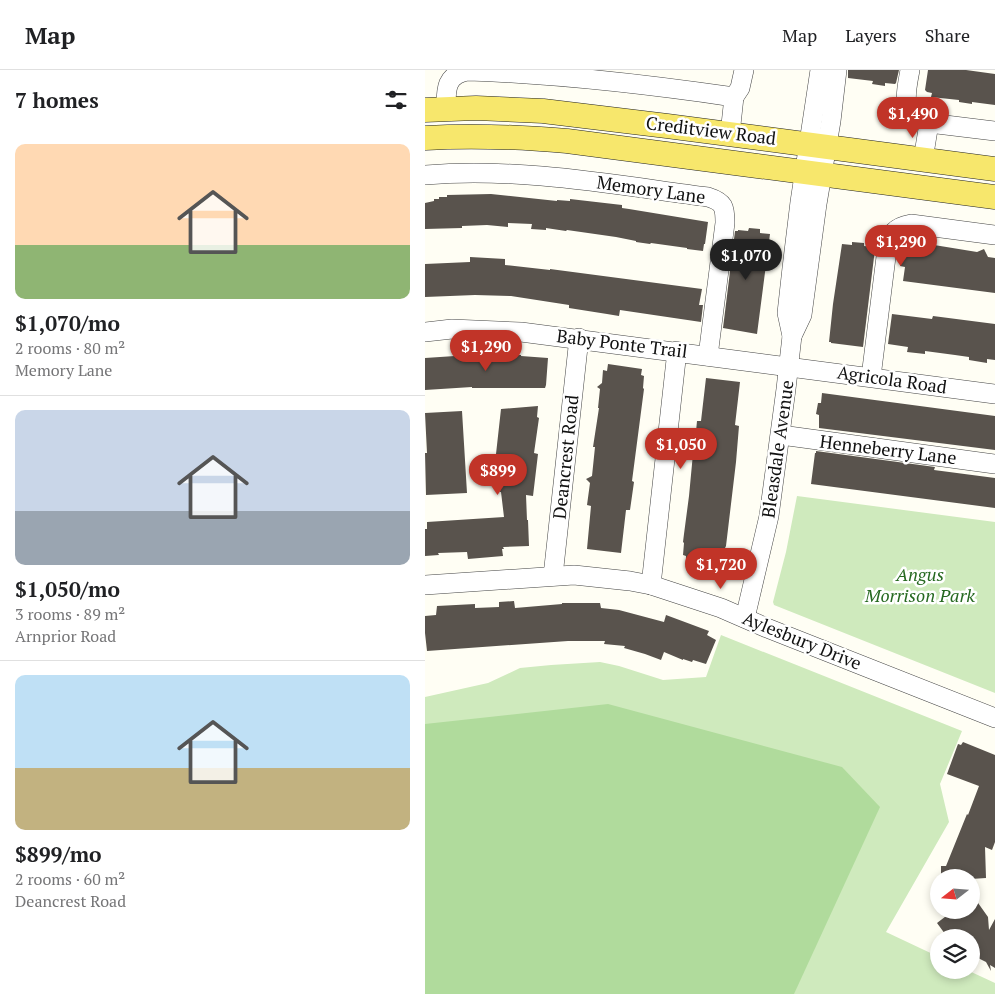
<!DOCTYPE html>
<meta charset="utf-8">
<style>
:root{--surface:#fff;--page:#f6f6f6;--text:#202124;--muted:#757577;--line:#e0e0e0;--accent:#c13428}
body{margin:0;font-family:"PT Serif",serif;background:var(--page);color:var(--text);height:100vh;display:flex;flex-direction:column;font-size:19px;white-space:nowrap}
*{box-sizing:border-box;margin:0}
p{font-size:16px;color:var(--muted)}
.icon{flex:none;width:28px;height:28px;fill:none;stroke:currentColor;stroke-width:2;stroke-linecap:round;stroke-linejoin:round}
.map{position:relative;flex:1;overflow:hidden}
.side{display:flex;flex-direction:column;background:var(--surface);width:425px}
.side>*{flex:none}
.needle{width:32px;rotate:253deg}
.fabs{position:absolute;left:505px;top:799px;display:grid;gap:10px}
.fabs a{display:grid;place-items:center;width:50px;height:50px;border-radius:50%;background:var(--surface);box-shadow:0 2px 8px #0003;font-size:25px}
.price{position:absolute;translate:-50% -42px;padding:0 11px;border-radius:18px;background:var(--accent);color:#fff;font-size:16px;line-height:32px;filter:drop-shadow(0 1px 2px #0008)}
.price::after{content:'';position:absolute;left:50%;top:30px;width:15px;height:11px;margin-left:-8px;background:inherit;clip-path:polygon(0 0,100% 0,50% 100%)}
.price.current{background:#222;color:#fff}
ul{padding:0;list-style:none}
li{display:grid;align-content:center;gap:10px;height:265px;padding:0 15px}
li+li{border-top:1px solid var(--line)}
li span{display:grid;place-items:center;height:155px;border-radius:10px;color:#555}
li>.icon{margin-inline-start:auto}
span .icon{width:90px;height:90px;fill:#fffc;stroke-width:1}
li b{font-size:21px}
h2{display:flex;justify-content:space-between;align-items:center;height:60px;padding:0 15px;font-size:21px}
header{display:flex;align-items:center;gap:30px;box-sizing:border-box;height:70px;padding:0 25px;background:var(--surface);border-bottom:1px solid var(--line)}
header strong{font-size:24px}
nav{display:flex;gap:28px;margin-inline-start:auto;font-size:18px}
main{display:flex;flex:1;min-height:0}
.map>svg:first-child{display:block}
.green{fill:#cfeabd}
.forest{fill:#b0db9c}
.building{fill:#59534d}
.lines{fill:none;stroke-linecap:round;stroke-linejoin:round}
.minor-casing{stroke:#444;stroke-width:20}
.major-casing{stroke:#222;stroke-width:25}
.minor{stroke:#fff;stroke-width:19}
.major{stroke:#f7e76c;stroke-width:24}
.labels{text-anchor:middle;stroke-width:5;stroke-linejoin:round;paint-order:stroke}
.street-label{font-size:18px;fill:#111;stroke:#fff}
.park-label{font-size:18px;font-style:italic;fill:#266920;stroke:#fff}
</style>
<header>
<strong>Map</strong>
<nav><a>Map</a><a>Layers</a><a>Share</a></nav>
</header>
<main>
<section class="side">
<h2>7 homes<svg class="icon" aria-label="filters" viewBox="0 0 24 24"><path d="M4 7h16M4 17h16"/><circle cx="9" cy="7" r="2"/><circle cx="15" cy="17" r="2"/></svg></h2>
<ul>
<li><span style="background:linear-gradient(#ffd9b3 65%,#8fb573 0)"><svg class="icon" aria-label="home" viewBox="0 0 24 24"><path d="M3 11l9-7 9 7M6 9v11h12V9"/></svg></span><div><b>$1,070/mo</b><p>2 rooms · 80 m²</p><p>Memory Lane</p></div></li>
<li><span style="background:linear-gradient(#c9d6e8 65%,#9aa5b1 0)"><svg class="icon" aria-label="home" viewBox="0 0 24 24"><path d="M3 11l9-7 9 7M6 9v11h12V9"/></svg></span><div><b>$1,050/mo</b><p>3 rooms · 89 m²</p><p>Arnprior Road</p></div></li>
<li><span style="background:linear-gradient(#bfe0f5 60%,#c2b280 0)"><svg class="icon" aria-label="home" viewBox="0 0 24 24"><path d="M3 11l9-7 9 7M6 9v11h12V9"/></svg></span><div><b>$899/mo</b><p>2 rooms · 60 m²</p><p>Deancrest Road</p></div></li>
</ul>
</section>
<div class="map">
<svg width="570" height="924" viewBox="0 0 570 924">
<rect width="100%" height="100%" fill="#fffef4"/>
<g class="green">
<polygon points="372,426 570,452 570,623 349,535 348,532 361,482"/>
<polygon points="296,565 537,661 515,714 524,752 461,862 514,887 514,900 542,900 570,913 570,924 0,924 0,627 63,613 95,598 126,595 175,592 194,596 238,610 281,607"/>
</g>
<polygon class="forest" points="183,634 417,697 455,737 369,924 0,924 0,654"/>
<g class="building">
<polygon points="423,0 474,0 471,13 470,14 460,13 460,16 447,14 448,11 423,8"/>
<polygon points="503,0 541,0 570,4 570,35 547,32 547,34 534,32 534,30 506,27 507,23 502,22 500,20"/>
<polygon points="66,124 132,131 132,130 145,131 145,129 197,135 197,138 204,139 283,152 280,174 279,174 278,181 262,179 262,178 226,173 225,174 211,172 211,171 191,167 142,160 141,161 121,158 121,160 106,159 107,154 83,153 83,157 62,155 37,156 37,158 0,159 0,133 9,131 9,129 14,129 14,127 22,127 22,125"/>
<polygon points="324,158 335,159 335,163 345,164 332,264 298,258 310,161 313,161 313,160 323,161"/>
<polygon points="427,172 439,173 439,176 448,177 448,179 450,179 438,277 406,273 406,272 404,272 408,234 417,174 427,175"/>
<polygon points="503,174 552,182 559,179 563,187 570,188 570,223 478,211 480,197 475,196 477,179 486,181 486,178 502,180"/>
<polygon points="45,187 80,189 80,195 125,200 125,199 277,219 274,235 278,235 276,252 195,240 194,246 182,244 144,238 144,235 86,226 50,225 0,227 0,194 45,192"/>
<polygon points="467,244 507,249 508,246 570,254 570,290 562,289 562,293 544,290 544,287 530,285 500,281 500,284 482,282 483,277 463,274"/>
<polygon points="30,285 96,285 96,286 123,288 121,315 120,318 47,318 47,317 0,320 0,288 30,286"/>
<polygon points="183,294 217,299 216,305 219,306 218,318 219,319 207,411 209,412 205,440 201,440 196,483 162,479 166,436 162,435 165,413 161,409 167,406 170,377 168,377 174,338 173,338 175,319 172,317 177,313 178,300 182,301"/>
<polygon points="281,308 315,312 310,355 314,356 311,392 301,476 300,478 299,490 295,489 295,496 261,492 261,486 258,485 259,473 258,472 259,464 264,426 269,373 270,372 272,351 276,351"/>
<polygon points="397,323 570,346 570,380 394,358 394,345 391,344 393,333 396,333"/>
<polygon points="113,336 112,347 114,348 109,383 113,384 108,426 101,425 102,450 103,450 104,476 78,477 79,479 77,479 78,486 43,489 42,482 13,483 14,485 0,486 0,459 2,459 2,452 79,447 76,422 75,422 76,414 74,414 76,394 70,393 76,339"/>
<polygon points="37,341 42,423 1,425 0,383 2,383 0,343"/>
<polygon points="391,381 510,397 509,400 570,408 570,438 386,414 390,383 391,383"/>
<polygon points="89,531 90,538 137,534 137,533 175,533 176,538 194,540 239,552 241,545 284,561 282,565 291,570 281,594 268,590 267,592 258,589 258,590 239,582 236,590 220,584 199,578 200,576 179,574 180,571 143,571 2,581 0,563 0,546 11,545 12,536 50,534 50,538 74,537 74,532"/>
<polygon points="538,672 570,685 570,772 567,780 560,777 561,808 546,809 546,808 516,808 516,796 521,796 542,744 543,745 554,716 522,704 533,674 536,675"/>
<polygon points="546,823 563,847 564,860 570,849 570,898 565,895 566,901 561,892 549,886 553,879 546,868 523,868 512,853 529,840 546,840"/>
</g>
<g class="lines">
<defs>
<g id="minor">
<path d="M485,0C483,12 476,38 489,45C495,48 498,49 504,53L570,61"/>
<path d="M21,39C21,20 20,5 43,1C132,4 220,14 309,27L315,18L319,0"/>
<polyline points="305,64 309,27"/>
<polyline points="498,90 504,53"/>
<path d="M0,105C95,97 190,115 283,127C299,132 300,137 300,153L283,286"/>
<polyline points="0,262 27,259 96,262 570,324"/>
<polyline points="367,266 377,245 392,134 406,51 412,0"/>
<path d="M446,307L462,179C466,163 469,157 486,154L570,165"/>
<polyline points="356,365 570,394"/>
<polyline points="128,506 154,268"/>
<polyline points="0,515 149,505 205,511 226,515 296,538 342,558 570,648"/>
<polyline points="226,515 252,281"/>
<polyline points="320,548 344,446 361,319 367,266 362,243 367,198 375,132 395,0"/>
</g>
<g id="major">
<polyline points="0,40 51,38 118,41 242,56 570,99"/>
<path d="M0,68C48,65 94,67 142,71L570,127"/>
</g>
</defs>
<use href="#minor" class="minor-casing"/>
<use href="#major" class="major-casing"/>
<use href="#minor" class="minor"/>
<use href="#major" class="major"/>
</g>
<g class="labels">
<g class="street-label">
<text transform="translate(286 61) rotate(7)" y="6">Creditview Road</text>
<text transform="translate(226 120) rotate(8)" y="6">Memory Lane</text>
<text transform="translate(197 274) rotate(7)" y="6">Baby Ponte Trail</text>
<text transform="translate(467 310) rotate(8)" y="6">Agricola Road</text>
<text transform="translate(353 379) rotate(-82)" y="6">Bleasdale Avenue</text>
<text transform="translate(463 380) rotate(7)" y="6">Henneberry Lane</text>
<text transform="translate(141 387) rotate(-84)" y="6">Deancrest Road</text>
<text transform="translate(377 571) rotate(22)" y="6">Aylesbury Drive</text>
</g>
<g class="park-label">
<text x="495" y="511">Angus<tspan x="495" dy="21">Morrison Park</tspan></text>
</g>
</g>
</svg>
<div class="fabs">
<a><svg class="needle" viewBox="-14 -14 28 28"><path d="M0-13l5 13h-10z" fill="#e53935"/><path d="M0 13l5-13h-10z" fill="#757577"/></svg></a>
<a><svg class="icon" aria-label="layers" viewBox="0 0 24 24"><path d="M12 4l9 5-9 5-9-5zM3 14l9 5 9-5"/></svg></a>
</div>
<b class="price" style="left:488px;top:69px">$1,490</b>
<b class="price" style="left:476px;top:197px">$1,290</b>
<b class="price current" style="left:321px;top:211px">$1,070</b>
<b class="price" style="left:61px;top:302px">$1,290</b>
<b class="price" style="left:256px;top:400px">$1,050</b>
<b class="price" style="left:73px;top:426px">$899</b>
<b class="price" style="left:296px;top:520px">$1,720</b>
</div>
</main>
